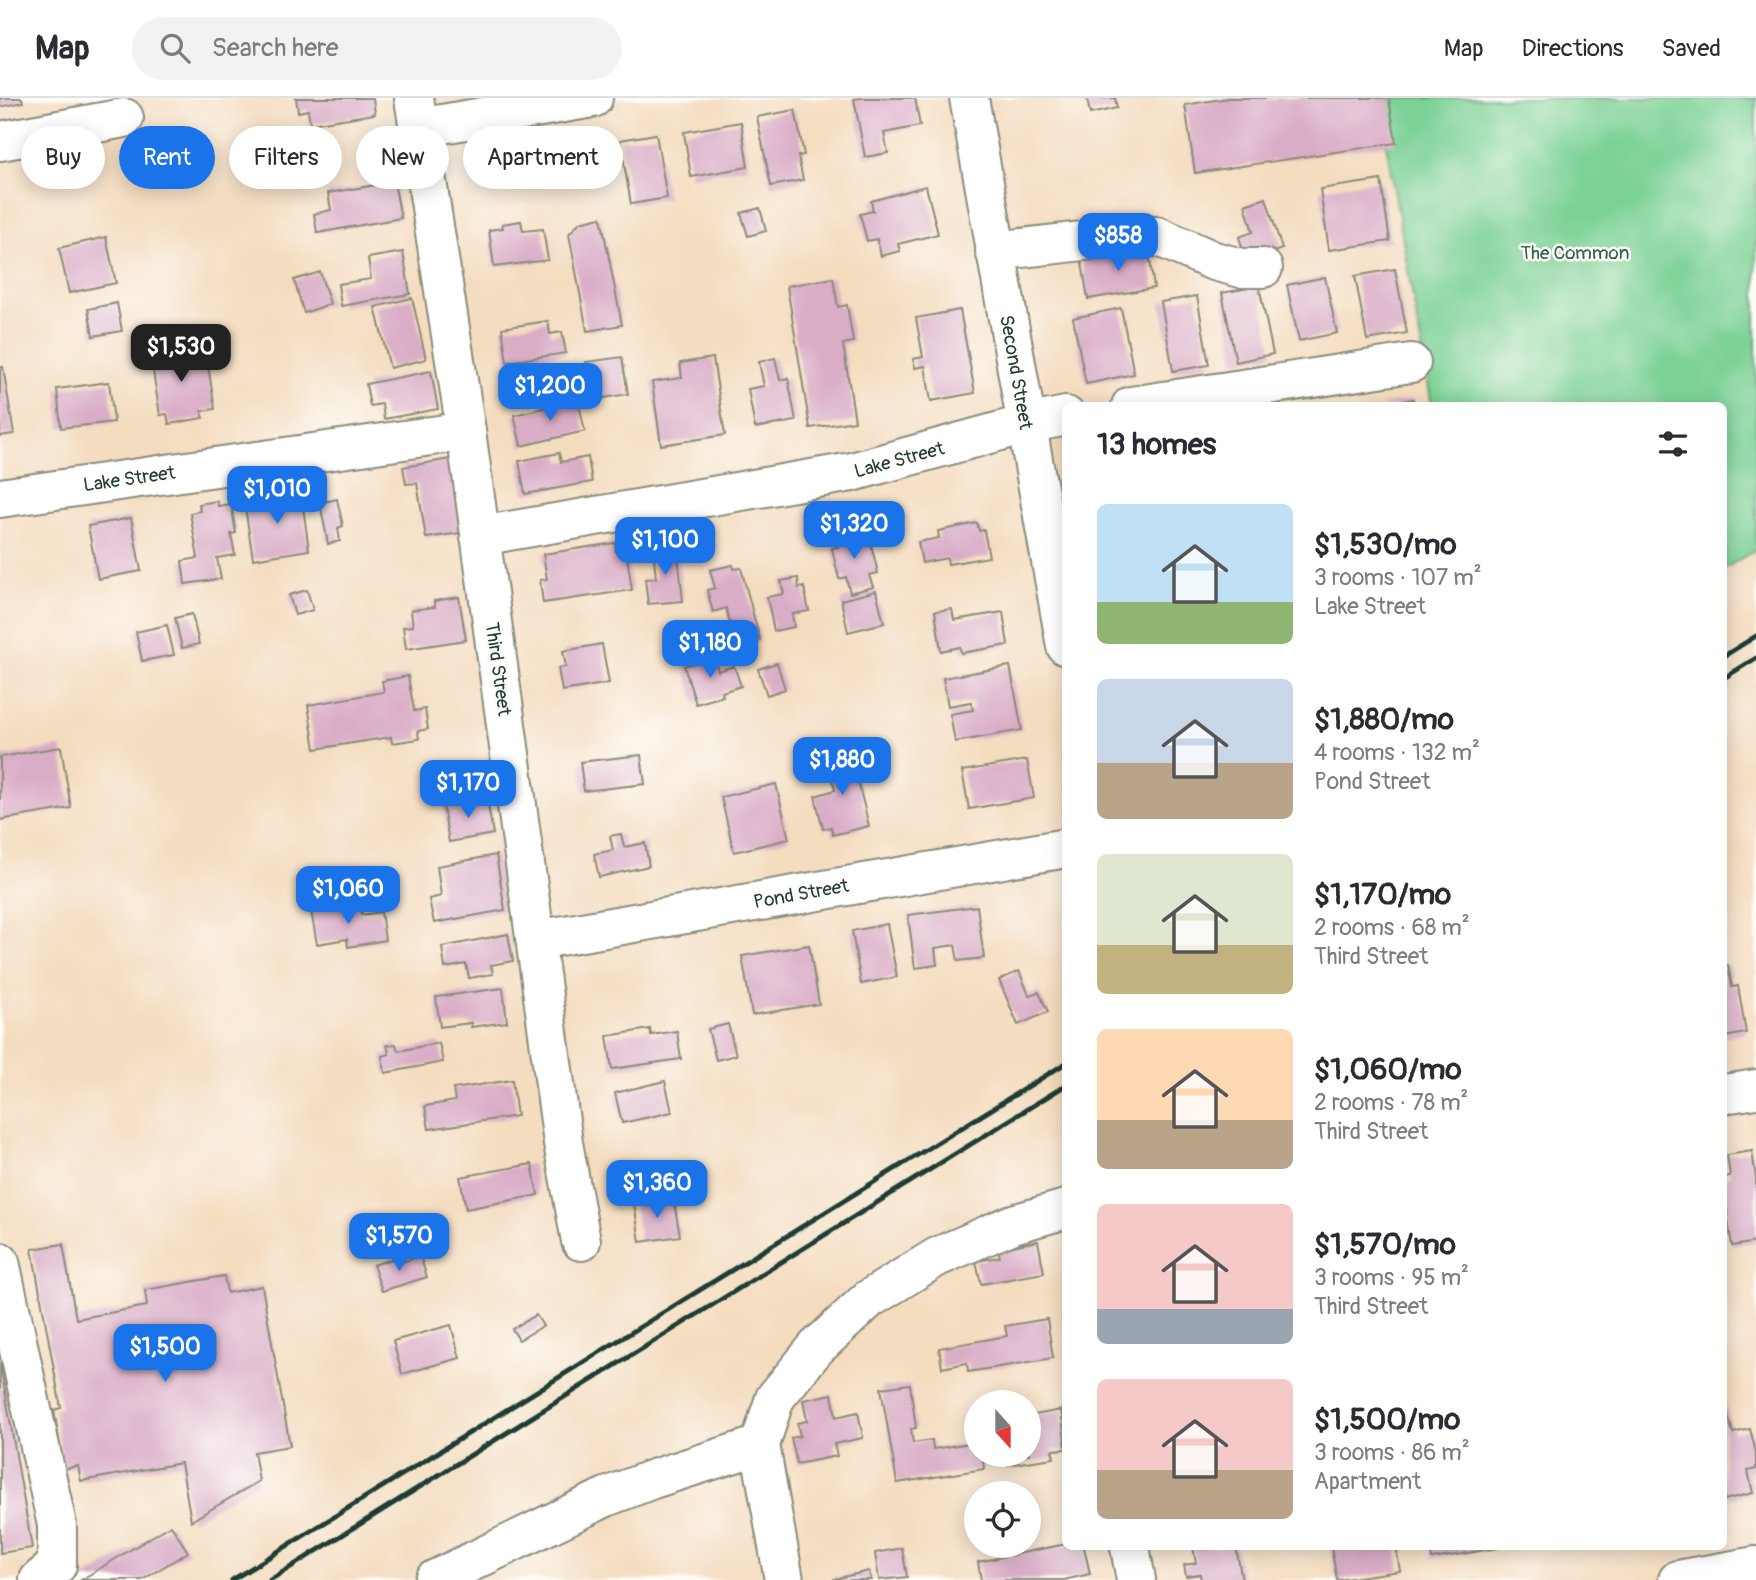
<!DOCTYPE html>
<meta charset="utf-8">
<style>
:root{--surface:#fff;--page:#f2f2f3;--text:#2b2b33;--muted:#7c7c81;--line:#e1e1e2;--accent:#1a73e8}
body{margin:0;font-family:Pangolin,sans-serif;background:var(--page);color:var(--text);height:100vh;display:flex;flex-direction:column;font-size:26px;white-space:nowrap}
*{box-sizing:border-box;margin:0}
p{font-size:23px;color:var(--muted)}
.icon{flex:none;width:38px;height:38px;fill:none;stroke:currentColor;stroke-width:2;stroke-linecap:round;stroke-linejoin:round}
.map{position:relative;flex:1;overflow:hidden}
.panel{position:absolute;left:1062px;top:304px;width:665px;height:1148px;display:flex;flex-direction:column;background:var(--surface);border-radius:10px;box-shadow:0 4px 18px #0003}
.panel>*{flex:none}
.guide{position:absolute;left:21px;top:28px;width:665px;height:63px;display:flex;gap:14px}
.needle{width:46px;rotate:159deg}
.buttons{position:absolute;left:964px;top:1292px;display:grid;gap:14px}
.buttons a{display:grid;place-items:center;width:77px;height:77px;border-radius:50%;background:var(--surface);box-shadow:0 4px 18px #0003;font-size:35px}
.price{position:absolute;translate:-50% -60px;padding:0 16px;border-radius:14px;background:var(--accent);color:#fff;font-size:23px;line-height:46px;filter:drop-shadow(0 2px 4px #0008)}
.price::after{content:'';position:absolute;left:50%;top:42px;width:21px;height:16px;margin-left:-10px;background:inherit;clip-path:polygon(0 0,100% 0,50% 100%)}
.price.on{background:#222;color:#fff}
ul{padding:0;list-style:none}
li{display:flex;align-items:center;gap:21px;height:175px;padding:0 35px}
li span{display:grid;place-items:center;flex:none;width:196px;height:140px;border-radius:10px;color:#555}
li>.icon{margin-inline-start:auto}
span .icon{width:84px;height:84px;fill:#fffc;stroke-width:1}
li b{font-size:30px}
h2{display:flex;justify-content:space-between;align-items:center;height:84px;padding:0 35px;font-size:30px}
.tag{padding:0 24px;border-radius:32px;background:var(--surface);box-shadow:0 4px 18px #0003;font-size:24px;line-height:63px}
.tag.on{background:var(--accent);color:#fff}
header{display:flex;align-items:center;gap:42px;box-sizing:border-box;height:98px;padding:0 35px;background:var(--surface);border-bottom:2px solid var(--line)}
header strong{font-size:33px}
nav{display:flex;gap:38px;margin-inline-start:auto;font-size:24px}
.search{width:490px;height:63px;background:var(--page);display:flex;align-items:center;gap:18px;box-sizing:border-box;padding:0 24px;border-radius:38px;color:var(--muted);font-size:26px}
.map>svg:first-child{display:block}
.green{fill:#7bd195;stroke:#4d8764;stroke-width:2}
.building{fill:#daadc7}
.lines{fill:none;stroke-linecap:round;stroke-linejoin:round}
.minor-casing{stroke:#8a8c7a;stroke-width:42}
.minor{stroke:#fff;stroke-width:38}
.rail{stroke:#1f3d34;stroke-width:5}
.labels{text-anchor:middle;stroke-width:5;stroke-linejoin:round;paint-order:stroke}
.park-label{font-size:19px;fill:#36624c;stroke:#fdfcf7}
.street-label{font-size:19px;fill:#1f3d34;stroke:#fdfcf7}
</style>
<header>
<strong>Map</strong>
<div class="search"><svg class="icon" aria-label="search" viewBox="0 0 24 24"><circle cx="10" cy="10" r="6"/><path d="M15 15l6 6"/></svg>Search here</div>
<nav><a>Map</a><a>Directions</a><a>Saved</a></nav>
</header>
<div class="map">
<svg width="1756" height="1482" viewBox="0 0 1756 1482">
<rect width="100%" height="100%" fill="#fdfcf7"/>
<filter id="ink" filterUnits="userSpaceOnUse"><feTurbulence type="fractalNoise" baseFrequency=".0143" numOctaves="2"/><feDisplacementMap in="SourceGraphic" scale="14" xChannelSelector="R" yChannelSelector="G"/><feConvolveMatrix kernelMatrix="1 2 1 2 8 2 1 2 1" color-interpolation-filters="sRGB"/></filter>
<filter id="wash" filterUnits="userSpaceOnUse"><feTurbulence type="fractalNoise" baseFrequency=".00686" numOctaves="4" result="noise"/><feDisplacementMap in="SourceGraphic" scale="28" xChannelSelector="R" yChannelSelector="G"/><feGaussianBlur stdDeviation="1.57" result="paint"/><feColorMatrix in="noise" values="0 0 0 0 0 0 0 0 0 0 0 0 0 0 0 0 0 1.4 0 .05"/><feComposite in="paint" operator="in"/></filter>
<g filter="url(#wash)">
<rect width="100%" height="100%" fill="#f4dcbf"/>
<polygon class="green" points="1378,0 1756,0 1756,451 1724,471 1724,308 1432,308"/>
<g id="blocks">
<g class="building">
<polygon points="0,0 22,0 23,4 0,9"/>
<polygon points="296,0 373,0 375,16 310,26 308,12 298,14"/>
<polygon points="860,0 915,0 920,28 884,35 888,55 865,59 854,1"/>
<polygon points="1087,0 1115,0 1117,10 1090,16"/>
<polygon points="1228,0 1389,0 1396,45 1195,75 1185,7"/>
<polygon points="795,12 804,57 798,58 803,82 771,88 757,19"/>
<polygon points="741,24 748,69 691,79 684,34"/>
<polygon points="656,36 667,100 631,106 620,42"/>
<polygon points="535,49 536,59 552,58 554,86 538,87 538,82 482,86 479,52"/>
<polygon points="1381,82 1390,143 1329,152 1320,91"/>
<polygon points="394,84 401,120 317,135 314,116 331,112 328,95"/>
<polygon points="926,88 938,136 898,146 900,153 881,158 877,141 867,143 860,116 873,113 871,103"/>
<polygon points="1266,100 1282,151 1260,159 1244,155 1239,139 1253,134 1245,107"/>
<polygon points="760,110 766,133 748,138 741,115"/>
<polygon points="601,119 622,227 587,233 569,136 580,124"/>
<polygon points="521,123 523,133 543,131 548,162 494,169 489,132 503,130 502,126"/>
<polygon points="106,139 116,185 69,195 59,150"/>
<polygon points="1148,149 1154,190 1088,201 1081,159"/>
<polygon points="403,154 410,196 341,208 338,186 371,181 368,160"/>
<polygon points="1395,171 1407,235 1367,242 1355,178"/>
<polygon points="320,174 330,206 304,215 294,182"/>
<polygon points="1325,179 1337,235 1299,243 1287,187"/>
<polygon points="833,180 838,209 847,207 853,244 843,246 855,323 810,330 787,188"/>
<polygon points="1259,188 1273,256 1236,264 1222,195"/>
<polygon points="1197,198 1209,267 1173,273 1161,204"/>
<polygon points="412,200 426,261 390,270 375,209"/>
<polygon points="117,205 122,233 93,238 88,211"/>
<polygon points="1121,210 1134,276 1086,286 1073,220"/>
<polygon points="960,212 975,295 931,303 925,268 915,270 913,261 923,259 916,220"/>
<polygon points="548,223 550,236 562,234 566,255 507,264 502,230"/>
<polygon points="169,244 174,274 181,273 177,250 198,247 201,269 208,268 215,311 202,313 203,320 169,326 167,316 160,317 149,248"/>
<polygon points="622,259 628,296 592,302 586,264"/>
<polygon points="713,260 725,337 661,347 652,284 682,280 680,265"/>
<polygon points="775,260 780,282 788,280 796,323 755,330 748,291 764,288 759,264"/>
<polygon points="0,269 3,269 14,336 0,338"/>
<polygon points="431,273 438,311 384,321 382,306 370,308 366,286"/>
<polygon points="109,284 114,324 61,330 57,291"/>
<polygon points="1413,301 1414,308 1382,308 1382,307"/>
<polygon points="578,302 585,333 521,348 514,317"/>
<polygon points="559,355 561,364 588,359 592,384 525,396 519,363"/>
<polygon points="456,360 468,434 426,440 417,385 406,386 403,369"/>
<polygon points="301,394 309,452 253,461 245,409 255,408 254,401"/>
<polygon points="337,401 343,428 338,430 340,443 328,446 320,405"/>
<polygon points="217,403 218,408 231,406 236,435 231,436 235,457 217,460 221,481 185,486 182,463 198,460 190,415 200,413 199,406"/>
<polygon points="131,420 141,473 98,481 88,428"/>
<polygon points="977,425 979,433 984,432 989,459 948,466 947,460 922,465 918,444 939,440 938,433"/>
<polygon points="857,430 862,448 871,446 878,475 869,477 873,489 850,495 846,479 839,481 832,450 838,449 835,435"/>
<polygon points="615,445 616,454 626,452 632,492 543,505 540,482 547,481 543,456"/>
<polygon points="677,448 683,503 648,506 645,481 656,480 653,450"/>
<polygon points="733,467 734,471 741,470 760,542 736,549 726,510 713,514 707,492 715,490 710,472"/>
<polygon points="798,480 799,490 804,489 809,513 792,516 794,529 774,533 767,499 784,496 781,483"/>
<polygon points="307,492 313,512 295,517 289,497"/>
<polygon points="876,493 884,525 848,534 841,502"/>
<polygon points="459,499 466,542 406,551 403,529 413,528 411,512 435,509 434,503"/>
<polygon points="952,511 954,522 1003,514 1008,547 961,555 960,549 941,553 935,513"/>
<polygon points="192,516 199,546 182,550 175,520"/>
<polygon points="167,527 174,557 142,563 136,534"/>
<polygon points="602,546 609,585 562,593 558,570 566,569 563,553"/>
<polygon points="714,559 718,573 734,568 741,588 722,594 723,598 696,606 684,568"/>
<polygon points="777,565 785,591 767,597 758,571"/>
<polygon points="1010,568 1022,632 955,644 950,616 973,612 971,604 948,608 943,580"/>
<polygon points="408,578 414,613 425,611 428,631 418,633 419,641 392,645 391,639 315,651 308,607 384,594 382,583"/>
<polygon points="61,649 71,710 0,722 0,659"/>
<polygon points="850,651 869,728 833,737 831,729 823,731 815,698 835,692 826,657"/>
<polygon points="641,657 645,686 584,693 580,664"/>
<polygon points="1027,662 1034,700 969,711 962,673"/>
<polygon points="776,686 789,741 734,754 721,699"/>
<polygon points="487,701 493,736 449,744 443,708"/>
<polygon points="621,736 624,749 645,745 649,768 599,779 594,756 613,752 610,738"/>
<polygon points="496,757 505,812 434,825 429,801 441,798 437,768"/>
<polygon points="360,805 362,817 381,814 385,842 348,849 347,841 317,846 311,813"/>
<polygon points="977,808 984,860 958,863 955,847 935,850 937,867 915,870 908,817"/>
<polygon points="887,826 897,879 861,886 852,833"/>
<polygon points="508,836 513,863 491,867 493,876 469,880 466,866 445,870 442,849"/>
<polygon points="809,847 819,906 752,917 742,858"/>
<polygon points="1728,867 1732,889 1738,888 1746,935 1724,939 1724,868"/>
<polygon points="1019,873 1029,897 1039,894 1048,914 1018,927 999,882"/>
<polygon points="503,890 507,924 471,929 471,925 440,929 436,899"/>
<polygon points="728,926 736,957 716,962 708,931"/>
<polygon points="650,931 651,937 677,933 681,961 612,971 607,938"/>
<polygon points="439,945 443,964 385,975 382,958 389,956 387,947 396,946 398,953"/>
<polygon points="512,982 517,1018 429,1031 425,1008 455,1003 453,991"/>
<polygon points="665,983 672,1014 622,1025 615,995"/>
<polygon points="1752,1053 1756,1080 1756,1144 1732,1148 1724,1094 1724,1079 1730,1078 1727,1057"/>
<polygon points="532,1066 538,1097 466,1111 460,1079"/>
<polygon points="673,1099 680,1138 640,1144 634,1105"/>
<polygon points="1038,1143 1044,1175 981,1186 976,1163 1000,1159 998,1151"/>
<polygon points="63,1146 76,1221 147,1208 145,1192 224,1178 227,1195 262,1188 290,1348 254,1354 259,1383 191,1423 181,1365 81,1383 78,1368 64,1371 54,1312 61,1310 32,1151"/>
<polygon points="420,1158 427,1179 382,1193 373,1167 395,1160 397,1166"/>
<polygon points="536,1217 543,1228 519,1242 512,1231"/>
<polygon points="1047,1221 1053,1260 968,1274 967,1265 942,1270 939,1250 1007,1238 1005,1228"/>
<polygon points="451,1227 460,1260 402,1276 393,1243"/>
<polygon points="0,1264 32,1450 0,1455"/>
<polygon points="910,1286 916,1330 911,1331 913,1345 932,1342 933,1351 976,1344 976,1356 1029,1356 1029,1318 1061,1312 1066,1351 1052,1352 1054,1360 1007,1367 1006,1360 983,1363 984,1371 897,1385 881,1290"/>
<polygon points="832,1296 836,1319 858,1314 863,1340 834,1346 837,1358 797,1366 791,1340 800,1338 797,1325 807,1323 803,1302"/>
<polygon points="1726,1310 1733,1335 1750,1331 1756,1354 1756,1371 1748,1373 1753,1395 1724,1402 1724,1311"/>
<polygon points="171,1427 188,1454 142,1482 81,1482"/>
<polygon points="1066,1446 1066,1449 1084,1449 1090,1476 1064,1482 981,1482 978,1464"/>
<polygon points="1193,1449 1236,1449 1242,1482 1201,1482 1200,1476 1186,1478 1184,1467 1196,1465"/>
<polygon points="1331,1449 1396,1449 1400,1473 1337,1482"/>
<polygon points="1430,1449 1496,1449 1497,1450 1432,1461"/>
<polygon points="902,1450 907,1479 879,1482 875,1455"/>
<polygon points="869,1473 871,1482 834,1482 834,1481"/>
</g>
</g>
</g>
<g filter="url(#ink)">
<use href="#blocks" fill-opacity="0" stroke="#8a8c7a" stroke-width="2"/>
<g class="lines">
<defs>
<g id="minor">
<polyline points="414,0 466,333 563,1045 581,1143"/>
<polyline points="969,0 1066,548"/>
<polyline points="419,30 593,0"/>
<polyline points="0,43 124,20"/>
<polyline points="995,153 1126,138 1157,138 1214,163 1241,170 1263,170"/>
<polyline points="1131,308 1411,265"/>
<polyline points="0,400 466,333"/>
<polyline points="480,438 852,374 1026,326 1066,318"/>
<polyline points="536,842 1066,750"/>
<polyline points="1724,996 1756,991"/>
<polyline points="0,1164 57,1427 57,1467 39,1482"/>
<polyline points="1130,1449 1136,1482"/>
<polyline points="434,1482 606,1399 653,1381 760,1347"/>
<polyline points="784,1482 760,1347 775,1300 816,1250 869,1201 937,1159 1013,1126 1066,1111"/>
<polyline points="1678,1482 1756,1468"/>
</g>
</defs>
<use href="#minor" class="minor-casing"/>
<use href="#minor" class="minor"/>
<g class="rail">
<polyline points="1724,558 1756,538"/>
<polyline points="1724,580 1756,560"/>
<polyline points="232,1482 1066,965"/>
<polyline points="270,1482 1066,987"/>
</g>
</g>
</g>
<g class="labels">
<g class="park-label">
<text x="1575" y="161">The Common</text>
</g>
<g class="street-label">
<text transform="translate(1017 274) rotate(80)" y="7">Second Street</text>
<text transform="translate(899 361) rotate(-15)" y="7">Lake Street</text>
<text transform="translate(129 380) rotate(-8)" y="7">Lake Street</text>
<text transform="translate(499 571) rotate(82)" y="7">Third Street</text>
<text transform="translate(801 795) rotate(-10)" y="7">Pond Street</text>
</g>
</g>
</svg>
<div class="buttons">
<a><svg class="needle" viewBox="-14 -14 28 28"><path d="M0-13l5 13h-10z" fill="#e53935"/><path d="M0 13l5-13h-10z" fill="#7c7c81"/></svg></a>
<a><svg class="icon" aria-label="locate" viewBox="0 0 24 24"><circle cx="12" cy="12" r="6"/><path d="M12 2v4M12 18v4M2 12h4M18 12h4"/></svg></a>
</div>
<b class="price" style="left:1118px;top:175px">$858</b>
<b class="price on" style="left:181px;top:286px">$1,530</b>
<b class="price" style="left:550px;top:325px">$1,200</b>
<b class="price" style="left:277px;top:428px">$1,010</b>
<b class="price" style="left:854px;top:463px">$1,320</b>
<b class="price" style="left:665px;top:479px">$1,100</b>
<b class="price" style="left:710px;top:582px">$1,180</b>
<b class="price" style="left:842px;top:699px">$1,880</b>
<b class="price" style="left:468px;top:722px">$1,170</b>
<b class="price" style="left:348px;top:828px">$1,060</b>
<b class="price" style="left:657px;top:1122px">$1,360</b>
<b class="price" style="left:399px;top:1175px">$1,570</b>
<b class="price" style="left:165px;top:1286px">$1,500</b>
<div class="guide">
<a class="tag">Buy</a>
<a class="tag on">Rent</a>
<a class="tag">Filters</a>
<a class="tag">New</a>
<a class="tag">Apartment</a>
</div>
<section class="panel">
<h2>13 homes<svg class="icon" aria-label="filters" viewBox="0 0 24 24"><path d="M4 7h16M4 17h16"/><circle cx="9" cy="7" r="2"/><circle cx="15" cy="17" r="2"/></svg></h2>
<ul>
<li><span style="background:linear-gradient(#bfe0f5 70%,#8fb573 0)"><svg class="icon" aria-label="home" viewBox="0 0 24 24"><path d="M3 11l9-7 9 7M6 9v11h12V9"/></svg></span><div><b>$1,530/mo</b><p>3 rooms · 107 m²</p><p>Lake Street</p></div></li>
<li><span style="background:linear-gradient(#c9d6e8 60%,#b9a48a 0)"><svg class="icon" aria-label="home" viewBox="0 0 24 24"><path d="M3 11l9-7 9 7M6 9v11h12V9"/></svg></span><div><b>$1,880/mo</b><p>4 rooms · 132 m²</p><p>Pond Street</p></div></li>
<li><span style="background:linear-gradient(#dfe7d0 65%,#c2b280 0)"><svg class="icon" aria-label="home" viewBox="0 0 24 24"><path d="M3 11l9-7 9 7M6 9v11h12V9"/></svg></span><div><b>$1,170/mo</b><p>2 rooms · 68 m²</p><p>Third Street</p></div></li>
<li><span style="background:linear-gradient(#ffd9b3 65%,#b9a48a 0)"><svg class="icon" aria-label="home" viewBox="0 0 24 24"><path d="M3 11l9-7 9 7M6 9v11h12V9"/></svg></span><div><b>$1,060/mo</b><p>2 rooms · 78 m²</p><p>Third Street</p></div></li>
<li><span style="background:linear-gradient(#f6c9c9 75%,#9aa5b1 0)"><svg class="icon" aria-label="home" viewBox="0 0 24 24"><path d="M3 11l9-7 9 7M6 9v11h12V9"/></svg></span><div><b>$1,570/mo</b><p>3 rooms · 95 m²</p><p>Third Street</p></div></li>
<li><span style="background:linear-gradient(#f6c9c9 65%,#b9a48a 0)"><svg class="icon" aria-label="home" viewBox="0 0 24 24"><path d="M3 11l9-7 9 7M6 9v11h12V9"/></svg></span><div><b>$1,500/mo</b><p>3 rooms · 86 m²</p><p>Apartment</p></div></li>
</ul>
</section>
</div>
